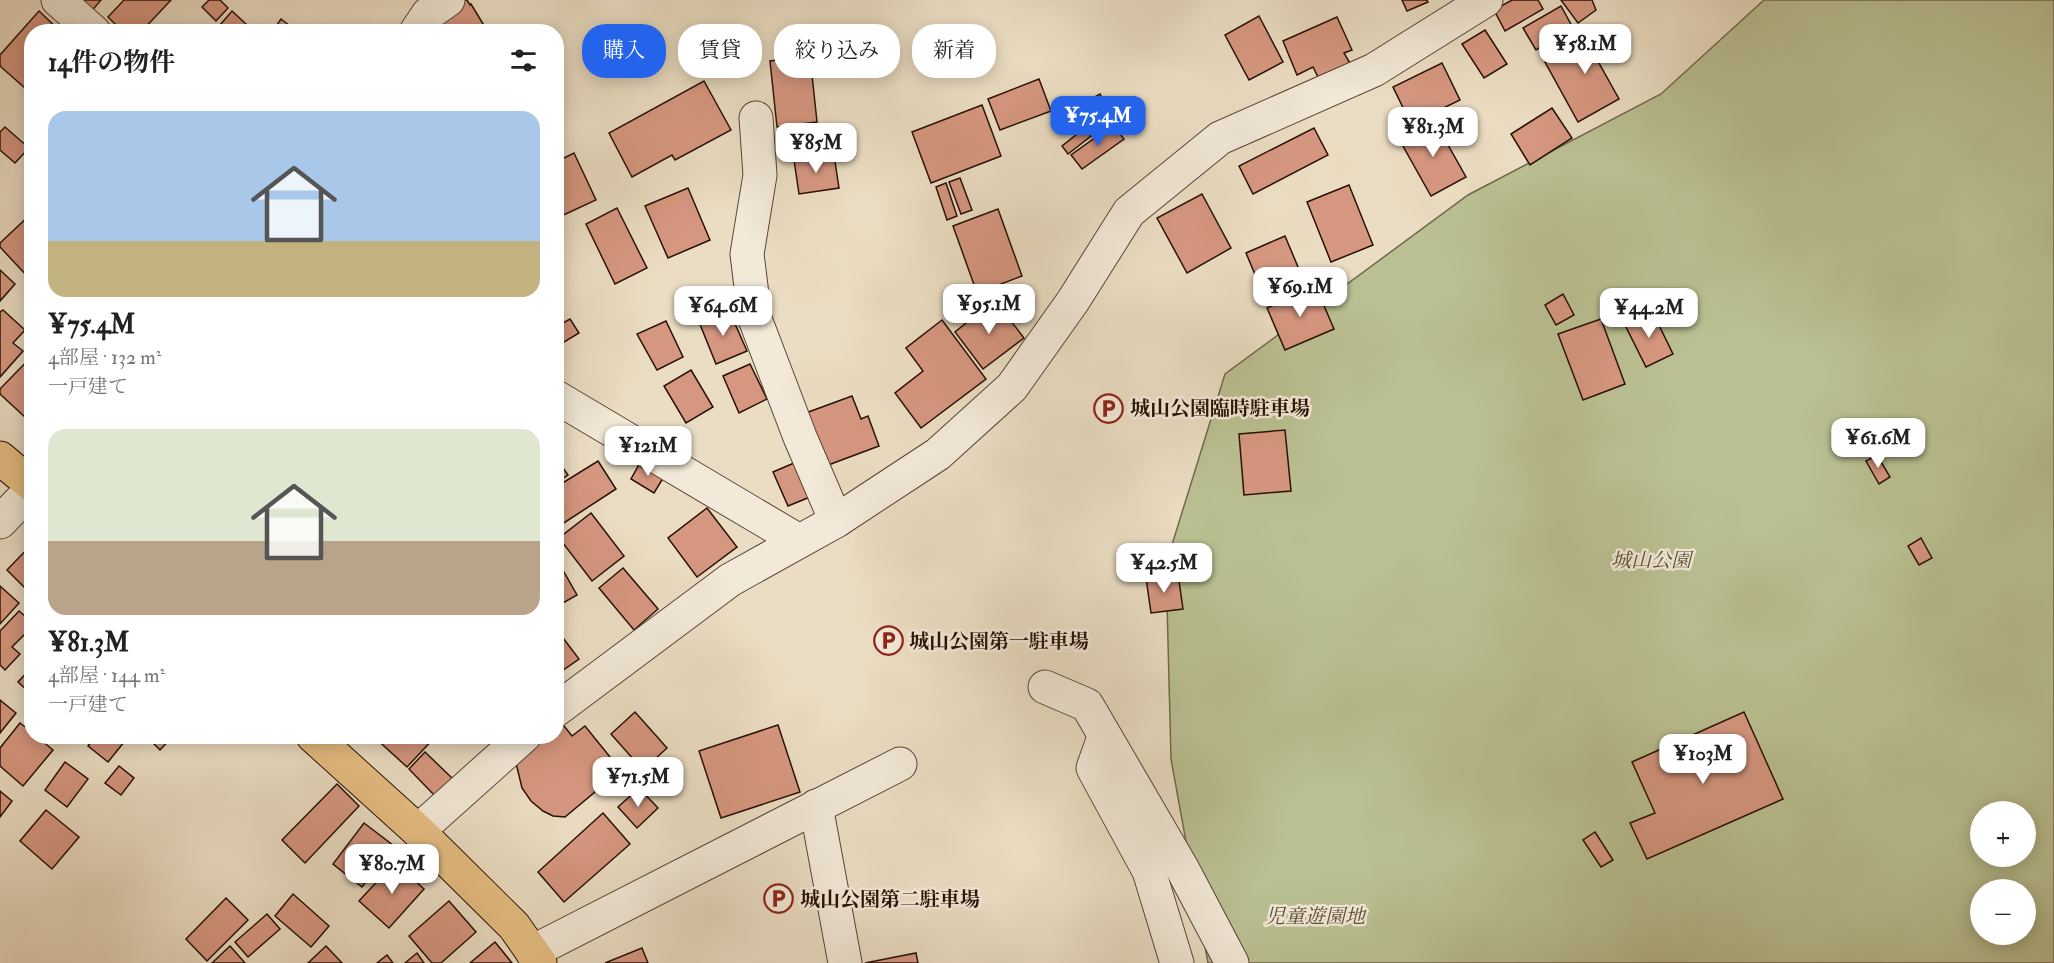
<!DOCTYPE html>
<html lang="ja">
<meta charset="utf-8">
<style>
:root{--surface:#fff;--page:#f2f2f2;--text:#222;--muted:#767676;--accent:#2563eb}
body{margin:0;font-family:"IM FELL Double Pica","Noto Serif JP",serif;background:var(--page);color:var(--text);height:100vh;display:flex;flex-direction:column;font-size:22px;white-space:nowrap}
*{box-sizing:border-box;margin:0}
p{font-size:20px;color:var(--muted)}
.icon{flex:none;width:33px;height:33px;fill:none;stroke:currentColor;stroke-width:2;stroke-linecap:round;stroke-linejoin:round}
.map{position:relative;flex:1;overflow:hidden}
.panel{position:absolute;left:24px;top:24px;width:540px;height:720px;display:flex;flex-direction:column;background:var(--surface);border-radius:24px;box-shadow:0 3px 15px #0003}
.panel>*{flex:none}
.banner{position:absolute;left:582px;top:24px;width:570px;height:54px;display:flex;gap:12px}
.tools{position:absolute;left:1970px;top:801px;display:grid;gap:12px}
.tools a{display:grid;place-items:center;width:66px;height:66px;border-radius:50%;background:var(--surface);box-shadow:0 3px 15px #0003;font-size:30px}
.price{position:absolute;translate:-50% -51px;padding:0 14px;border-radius:12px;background:#fff;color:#222;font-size:20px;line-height:39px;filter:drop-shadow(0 2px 3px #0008)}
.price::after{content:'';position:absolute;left:50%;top:36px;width:18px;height:14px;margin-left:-9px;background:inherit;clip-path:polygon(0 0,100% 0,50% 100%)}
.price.on{background:var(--accent);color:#fff}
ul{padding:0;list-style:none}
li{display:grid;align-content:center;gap:12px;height:318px;padding:0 24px}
li span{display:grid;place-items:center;height:186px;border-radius:18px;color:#555}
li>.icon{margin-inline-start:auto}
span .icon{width:108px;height:108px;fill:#fffc;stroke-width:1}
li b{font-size:26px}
h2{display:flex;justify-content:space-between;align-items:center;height:72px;padding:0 24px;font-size:26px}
.pill{padding:0 21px;border-radius:24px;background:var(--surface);box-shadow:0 3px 15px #0003;font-size:21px;line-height:54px}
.pill.on{background:var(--accent);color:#fff}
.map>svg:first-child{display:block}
.green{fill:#bac092;stroke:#71684b;stroke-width:1.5;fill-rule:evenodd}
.building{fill:#d69780;stroke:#281004;stroke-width:1.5}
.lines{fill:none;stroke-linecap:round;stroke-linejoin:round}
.minor-casing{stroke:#594334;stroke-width:35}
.major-casing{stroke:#281004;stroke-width:35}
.minor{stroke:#f2e9d8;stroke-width:33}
.major{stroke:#e6be82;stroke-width:33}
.labels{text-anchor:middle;stroke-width:5;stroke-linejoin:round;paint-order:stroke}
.poi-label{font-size:20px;font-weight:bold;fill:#281004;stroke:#f2e9d8;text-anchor:start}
.park-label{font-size:20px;font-style:italic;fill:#5b4e36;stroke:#f2e9d8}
</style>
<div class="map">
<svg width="2054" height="963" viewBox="0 0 2054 963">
<rect width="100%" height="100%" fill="#ebddc3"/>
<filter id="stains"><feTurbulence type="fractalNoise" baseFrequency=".00333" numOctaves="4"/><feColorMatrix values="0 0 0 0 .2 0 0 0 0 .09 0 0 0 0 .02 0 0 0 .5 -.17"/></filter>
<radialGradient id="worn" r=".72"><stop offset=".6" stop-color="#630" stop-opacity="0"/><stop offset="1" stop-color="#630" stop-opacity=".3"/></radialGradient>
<path class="green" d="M1764,0H2054V963H1208L1171,759L1166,564L1225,374L1468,195L1661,94ZM1980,812H2025V856H1980ZM1980,890H2025V934H1980Z"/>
<g class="building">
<polygon points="76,0 101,0 90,13"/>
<polygon points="124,0 171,0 141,32 123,32 108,17"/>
<polygon points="209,0 220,0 228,8 216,21 202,7"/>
<polygon points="463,0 467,0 470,5 471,4 488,32 433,32"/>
<polygon points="1402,0 1427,0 1428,2 1407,11"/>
<polygon points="1512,0 1538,0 1543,9 1505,31 1494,10"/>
<polygon points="1561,0 1592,0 1596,10 1578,23"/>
<polygon points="1561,6 1573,28 1536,50 1523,28"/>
<polygon points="39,11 61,32 32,32 32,81 25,88 0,66 0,55"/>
<polygon points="232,11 246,24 239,32 227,32 220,25"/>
<polygon points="1259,16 1283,62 1249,80 1225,35"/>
<polygon points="1337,17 1352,50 1344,53 1351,65 1320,81 1313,67 1297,75 1283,41"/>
<polygon points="281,19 298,32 272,32"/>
<polygon points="167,25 175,32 162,32"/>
<polygon points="1606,28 1620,52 1599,63 1619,99 1578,122 1545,62"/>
<polygon points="1485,30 1507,64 1484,78 1462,44"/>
<polygon points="810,56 817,122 777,127 770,61"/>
<polygon points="1442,63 1460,100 1411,124 1393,87"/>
<polygon points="1039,79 1051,111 1000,130 988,99"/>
<polygon points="704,81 731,130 675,160 672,155 632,177 609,133"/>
<polygon points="1100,94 1108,108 1079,124 1071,110"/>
<polygon points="982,105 1001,156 931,183 912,132"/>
<polygon points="1552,108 1572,138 1530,165 1511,134"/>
<polygon points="1434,120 1466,177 1431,196 1399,139"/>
<polygon points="1113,125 1124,139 1082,169 1071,155"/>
<polygon points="5,127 29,148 15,163 0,150 0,132"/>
<polygon points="1085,128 1091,136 1068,154 1062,146"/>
<polygon points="1314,128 1328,155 1253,194 1239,166"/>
<polygon points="574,153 596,200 557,218 556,162"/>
<polygon points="834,155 839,188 799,194 794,160"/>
<polygon points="960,178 972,210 961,214 949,182"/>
<polygon points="946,183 957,216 947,220 936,187"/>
<polygon points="1349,185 1373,245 1331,262 1307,202"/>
<polygon points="688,188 710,240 668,258 645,206"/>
<polygon points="1202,194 1231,248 1187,273 1157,218"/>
<polygon points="617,208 647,268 615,284 586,224"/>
<polygon points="998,209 1022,276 977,293 953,226"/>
<polygon points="32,213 32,274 28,277 0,247 0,243"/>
<polygon points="1285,236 1301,274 1262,291 1246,253"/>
<polygon points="0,270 15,284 0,301"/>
<polygon points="1316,287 1334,329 1285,350 1267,308"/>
<polygon points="32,290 32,303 25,296"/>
<polygon points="1563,294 1574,315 1556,325 1545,305"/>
<polygon points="995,300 1024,338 983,369 955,332"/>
<polygon points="3,310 25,330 13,343 23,351 0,377 0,312"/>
<polygon points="729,310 747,351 716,364 699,322"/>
<polygon points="1652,311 1673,354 1646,367 1625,325"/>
<polygon points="570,319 579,333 556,347 556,327"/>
<polygon points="1601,319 1625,384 1583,400 1558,334"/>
<polygon points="942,320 986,379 921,428 895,393 923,371 906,348"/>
<polygon points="666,321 683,357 657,370 637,334"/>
<polygon points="32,356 32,413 26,418 0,394 0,389"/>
<polygon points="750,364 767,399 739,413 723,376"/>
<polygon points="691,370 713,407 686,423 664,386"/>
<polygon points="852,396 861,419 868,416 879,446 823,467 803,414"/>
<polygon points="1285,430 1291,491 1244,495 1239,434"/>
<polygon points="1877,455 1890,477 1879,484 1866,461"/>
<polygon points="556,458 568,475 556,483"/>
<polygon points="598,461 616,489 556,528 556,487"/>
<polygon points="641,461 665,475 654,493 631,479"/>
<polygon points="794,463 810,497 788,506 773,472"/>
<polygon points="707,508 737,547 697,577 668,538"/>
<polygon points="591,513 624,556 592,581 559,538"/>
<polygon points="1921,538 1932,558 1919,565 1908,546"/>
<polygon points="32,544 32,587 28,591 7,570"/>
<polygon points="556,558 577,595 556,607"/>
<polygon points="623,568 658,609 634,630 599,588"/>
<polygon points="1178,574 1183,609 1151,613 1146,578"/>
<polygon points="0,586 19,603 0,624"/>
<polygon points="19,611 32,622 32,627 12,647 20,654 5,670 0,665 0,631"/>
<polygon points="557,630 579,659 556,675 556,631"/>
<polygon points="32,667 32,690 29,692 18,682"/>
<polygon points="0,700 16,713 0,733"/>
<polygon points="635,712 667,748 643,770 611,734"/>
<polygon points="1744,712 1783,799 1647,859 1630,823 1655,813 1632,762"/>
<polygon points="560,721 572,736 585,726 614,762 596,777 602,786 565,817 553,816 543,811 531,801 522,788 515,759 540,736 556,736 556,724"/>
<polygon points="20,723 32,732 32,736 36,736 53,750 23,786 0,766 0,748"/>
<polygon points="778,725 800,792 721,818 699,751"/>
<polygon points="96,736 129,736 108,762 88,746"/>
<polygon points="146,736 173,736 160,750"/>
<polygon points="373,736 436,736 407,767"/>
<polygon points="425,752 453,779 436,797 409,769"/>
<polygon points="65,762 88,779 67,807 45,790"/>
<polygon points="119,766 134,778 121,795 105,783"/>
<polygon points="337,784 359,806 305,863 282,840"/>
<polygon points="639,788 658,808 637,828 618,807"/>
<polygon points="0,791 12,801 0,817"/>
<polygon points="46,810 79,837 52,869 20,841"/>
<polygon points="603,813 630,844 564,902 538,872"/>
<polygon points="364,823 394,846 362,887 333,864"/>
<polygon points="1595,832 1613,860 1601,867 1583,840"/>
<polygon points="395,862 424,889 389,928 359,901"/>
<polygon points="293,894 329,926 311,947 275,916"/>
<polygon points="226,898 248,920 207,961 186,939"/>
<polygon points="449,901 476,932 441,963 432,963 409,936"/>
<polygon points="267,914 280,929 248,957 235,942"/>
<polygon points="495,942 512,963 470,963"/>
<polygon points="230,946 245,963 212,963"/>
<polygon points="326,946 342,963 308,963"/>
<polygon points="642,948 648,963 605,963"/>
<polygon points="417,953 424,963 405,963"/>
<polygon points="916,953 918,963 865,963"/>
<polygon points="387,955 393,963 377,963"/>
</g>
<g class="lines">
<defs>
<g id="minor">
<polyline points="58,0 94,32"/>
<polyline points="416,32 428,14 448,0"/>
<polyline points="756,118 760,175 747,254 755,319 800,437 836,521"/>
<polyline points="556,397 799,541"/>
<polyline points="0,522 32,489"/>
<polyline points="1045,687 1087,705 1182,868 1232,963"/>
<polyline points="556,710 730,580 836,521 938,454 1012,387 1073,301 1129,212 1220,138 1374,70 1486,0"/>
<polyline points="1104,737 1093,768 1149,871 1177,963"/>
<polyline points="816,806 845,963"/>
<polyline points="418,831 524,736"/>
<polyline points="532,952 900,764"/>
</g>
<g id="major">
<polyline points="0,458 32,485"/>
<polyline points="313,736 418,831 514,926 540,963"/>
</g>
</defs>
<use href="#minor" class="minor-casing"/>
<use href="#major" class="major-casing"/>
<use href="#minor" class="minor"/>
<use href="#major" class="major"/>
</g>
<defs>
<symbol id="parking-ring" viewBox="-11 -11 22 22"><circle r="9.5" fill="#f2e9d8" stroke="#8f2418" stroke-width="1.5"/><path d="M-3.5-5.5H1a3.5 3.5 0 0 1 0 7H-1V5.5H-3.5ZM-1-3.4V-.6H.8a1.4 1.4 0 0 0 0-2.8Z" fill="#8f2418"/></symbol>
</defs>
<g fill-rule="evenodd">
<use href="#parking-ring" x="1092" y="392" width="33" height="33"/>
<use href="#parking-ring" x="872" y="624" width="33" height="33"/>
<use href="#parking-ring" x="762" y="882" width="33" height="33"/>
</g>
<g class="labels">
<g class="poi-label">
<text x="1130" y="415">城山公園臨時駐車場</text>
<text x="909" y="648">城山公園第一駐車場</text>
<text x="800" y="906">城山公園第二駐車場</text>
</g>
<g class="park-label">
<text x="1651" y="567">城山公園</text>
<text x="1315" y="923">児童遊園地</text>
</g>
</g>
<rect width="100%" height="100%" filter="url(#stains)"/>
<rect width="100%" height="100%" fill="url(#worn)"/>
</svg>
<div class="tools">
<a>+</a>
<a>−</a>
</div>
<b class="price" style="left:1585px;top:75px">¥58.1M</b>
<b class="price on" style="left:1098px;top:147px">¥75.4M</b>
<b class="price" style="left:1433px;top:158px">¥81.3M</b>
<b class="price" style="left:816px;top:174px">¥85M</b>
<b class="price" style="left:1300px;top:318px">¥69.1M</b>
<b class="price" style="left:989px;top:335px">¥95.1M</b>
<b class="price" style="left:723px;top:337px">¥64.6M</b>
<b class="price" style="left:1649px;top:339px">¥44.2M</b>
<b class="price" style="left:1878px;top:469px">¥61.6M</b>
<b class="price" style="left:648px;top:477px">¥121M</b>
<b class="price" style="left:1164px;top:594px">¥42.5M</b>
<b class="price" style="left:1703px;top:785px">¥103M</b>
<b class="price" style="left:638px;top:808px">¥71.5M</b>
<b class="price" style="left:392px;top:895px">¥80.7M</b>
<div class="banner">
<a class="pill on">購入</a>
<a class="pill">賃貸</a>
<a class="pill">絞り込み</a>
<a class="pill">新着</a>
</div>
<section class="panel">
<h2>14件の物件<svg class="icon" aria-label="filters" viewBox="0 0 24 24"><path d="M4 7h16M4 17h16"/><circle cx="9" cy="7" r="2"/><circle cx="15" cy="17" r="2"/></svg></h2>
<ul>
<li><span style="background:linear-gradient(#a9c7e8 70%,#c2b280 0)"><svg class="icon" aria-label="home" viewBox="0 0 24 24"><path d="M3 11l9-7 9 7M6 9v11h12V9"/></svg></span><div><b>¥75.4M</b><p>4部屋 · 132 m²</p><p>一戸建て</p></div></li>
<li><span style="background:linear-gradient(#dfe7d0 60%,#b9a48a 0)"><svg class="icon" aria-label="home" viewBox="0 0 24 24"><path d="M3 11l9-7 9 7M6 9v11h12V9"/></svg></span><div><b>¥81.3M</b><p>4部屋 · 144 m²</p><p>一戸建て</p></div></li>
</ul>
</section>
</div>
